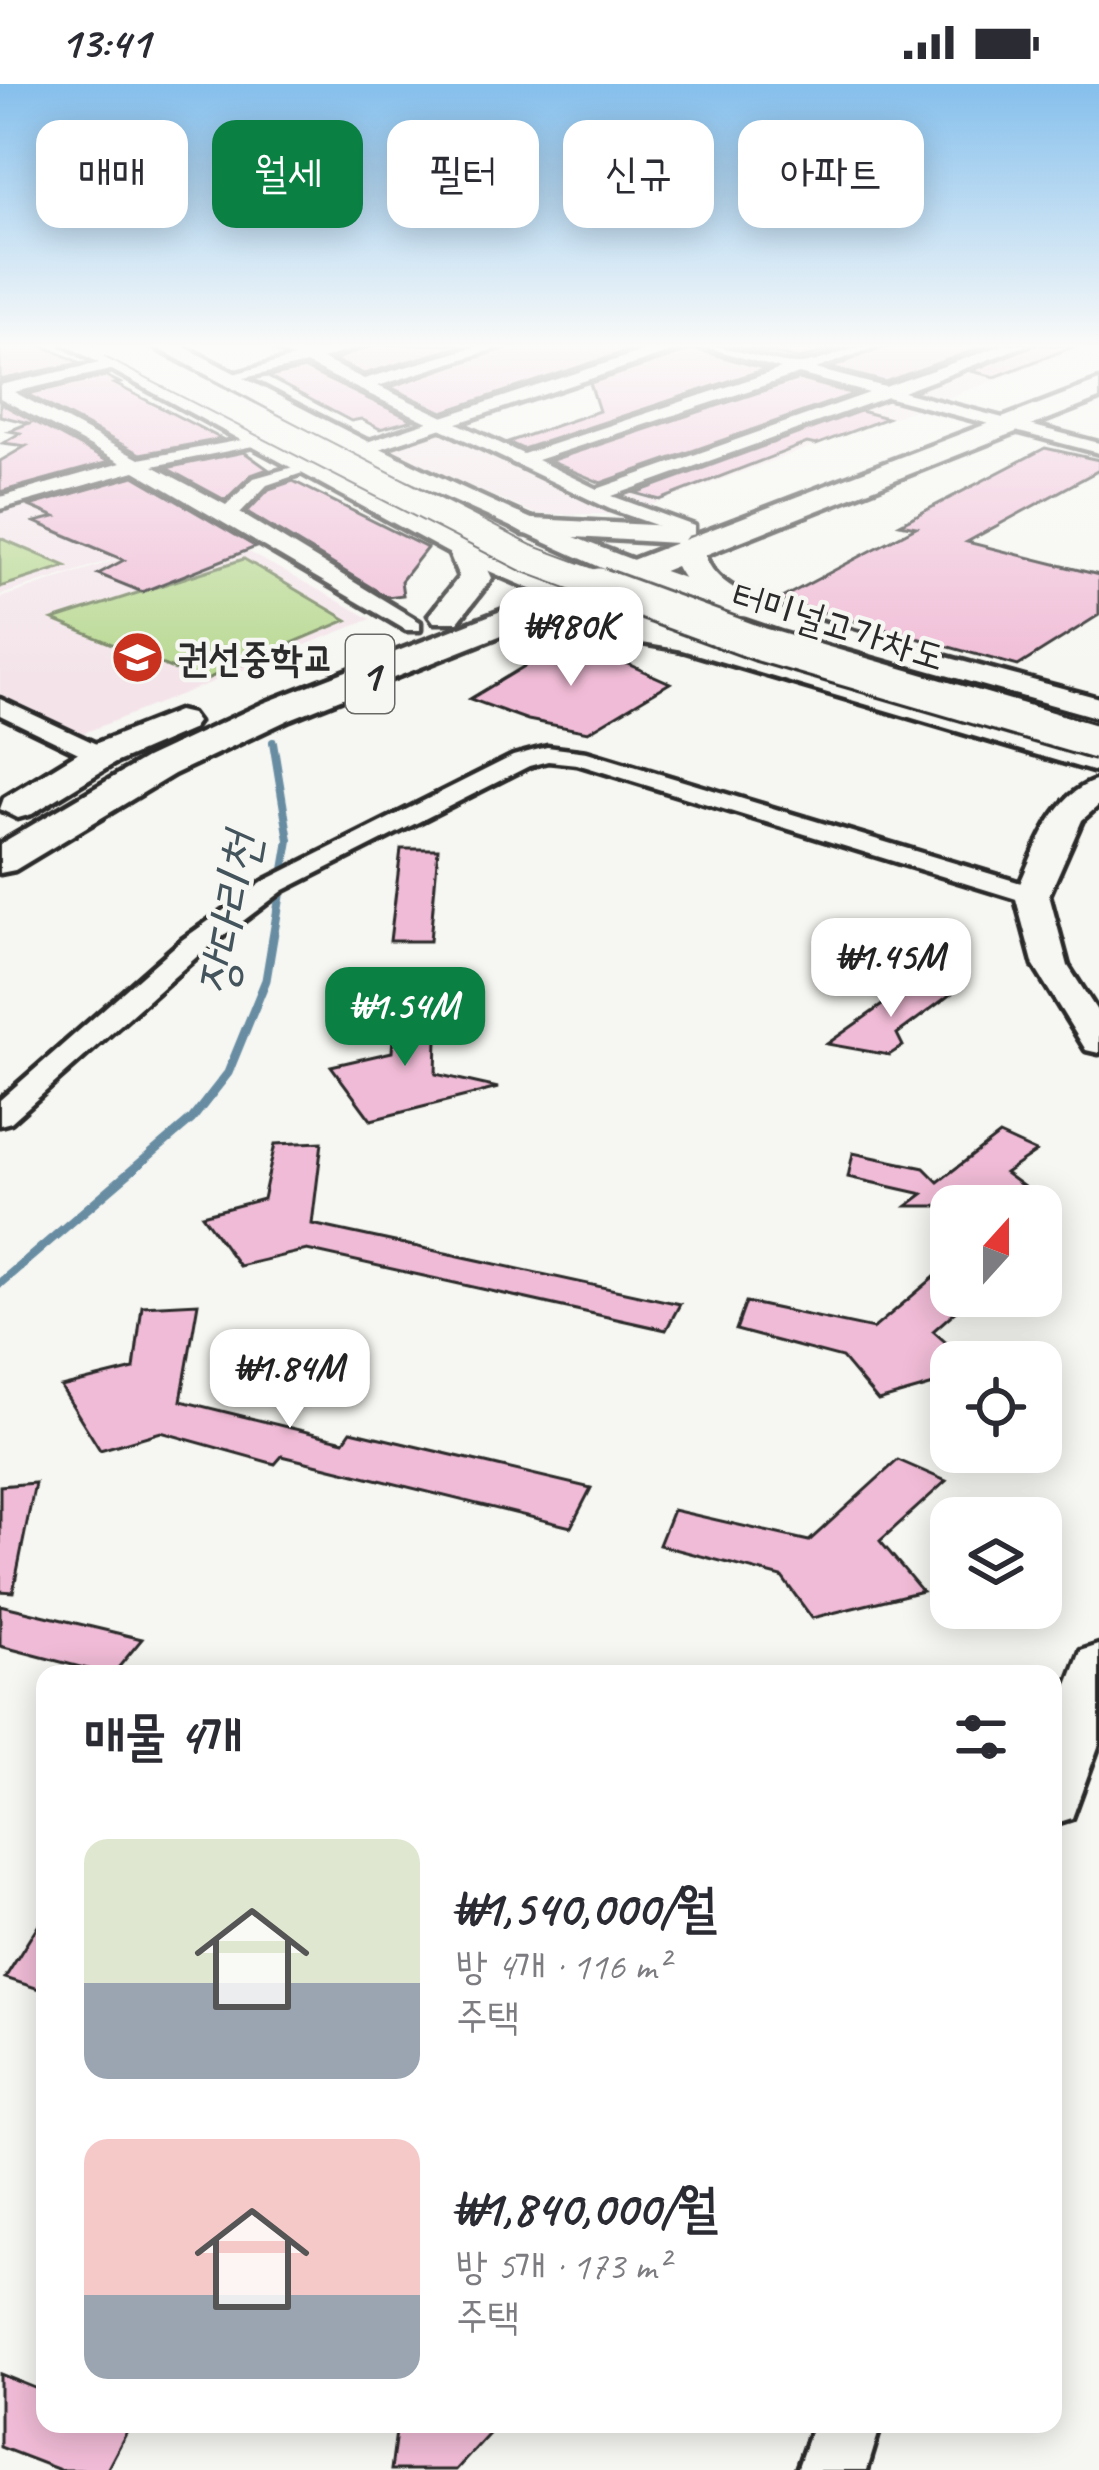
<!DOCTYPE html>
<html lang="ko">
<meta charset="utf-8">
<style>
:root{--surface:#fff;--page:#f7f7f7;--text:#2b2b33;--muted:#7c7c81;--accent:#0b8043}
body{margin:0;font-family:Caveat,"Poor Story",sans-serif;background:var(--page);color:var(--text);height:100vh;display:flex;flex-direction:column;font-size:45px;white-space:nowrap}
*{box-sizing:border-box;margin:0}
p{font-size:39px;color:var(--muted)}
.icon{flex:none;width:66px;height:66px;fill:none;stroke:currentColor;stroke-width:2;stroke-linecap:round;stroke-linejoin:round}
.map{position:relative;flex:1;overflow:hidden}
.drawer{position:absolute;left:36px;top:1581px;width:1026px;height:768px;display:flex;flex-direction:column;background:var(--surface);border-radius:24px;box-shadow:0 6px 30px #0003}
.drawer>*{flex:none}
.top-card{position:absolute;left:36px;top:36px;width:1029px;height:108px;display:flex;gap:24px}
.needle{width:78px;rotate:21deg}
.tools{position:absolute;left:930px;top:1101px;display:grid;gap:24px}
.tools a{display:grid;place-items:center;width:132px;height:132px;border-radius:24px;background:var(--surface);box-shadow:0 6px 30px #0003;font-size:60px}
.price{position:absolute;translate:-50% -102px;padding:0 27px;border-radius:24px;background:#fff;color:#222;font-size:39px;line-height:78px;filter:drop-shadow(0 3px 6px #0008)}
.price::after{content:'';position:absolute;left:50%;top:72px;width:36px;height:27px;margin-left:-18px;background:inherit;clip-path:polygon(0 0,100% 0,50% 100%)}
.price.on{background:var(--accent);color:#fff}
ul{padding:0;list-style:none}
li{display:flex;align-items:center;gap:36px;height:300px;padding:0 48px}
li span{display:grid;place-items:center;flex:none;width:336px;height:240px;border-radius:24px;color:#555}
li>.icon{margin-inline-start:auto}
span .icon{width:144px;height:144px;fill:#fffc;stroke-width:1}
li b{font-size:51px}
h2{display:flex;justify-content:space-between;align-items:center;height:144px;padding:0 48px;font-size:51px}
.tag{padding:0 42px;border-radius:24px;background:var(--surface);box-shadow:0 6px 30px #0003;font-size:42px;line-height:108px}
.tag.on{background:var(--accent);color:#fff}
.status{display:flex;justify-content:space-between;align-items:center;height:84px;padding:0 60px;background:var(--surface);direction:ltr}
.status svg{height:33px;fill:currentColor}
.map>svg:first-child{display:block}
.built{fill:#f4e4ea}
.green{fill:#b8d891;stroke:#72825e;stroke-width:3}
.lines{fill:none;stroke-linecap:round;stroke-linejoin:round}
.stream-far1{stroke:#688da2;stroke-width:8}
.stream{stroke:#688da2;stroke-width:9}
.building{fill:#f0bbd6;stroke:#2b2b2b;stroke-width:3}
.minor-casing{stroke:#2b2b2b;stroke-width:9}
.tertiary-casing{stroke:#2b2b2b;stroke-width:9}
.secondary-casing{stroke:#2b2b2b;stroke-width:9}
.primary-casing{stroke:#2b2b2b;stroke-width:9}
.minor{fill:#f6f6f2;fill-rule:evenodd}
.tertiary{fill:#f6f6f2;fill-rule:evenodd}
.secondary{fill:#f6f6f2;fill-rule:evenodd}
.primary{fill:#f6f6f2;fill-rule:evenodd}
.secondary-bridge-far1-casing{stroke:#2b2b2b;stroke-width:30;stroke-linecap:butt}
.secondary-bridge-casing{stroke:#2b2b2b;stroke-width:39;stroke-linecap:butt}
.secondary-bridge-far1{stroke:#f6f6f2;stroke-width:26}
.secondary-bridge{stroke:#f6f6f2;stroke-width:33}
.labels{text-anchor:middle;stroke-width:9;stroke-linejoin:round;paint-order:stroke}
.far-street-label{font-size:39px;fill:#2b2b2b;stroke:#f6f6f2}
.far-poi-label{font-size:39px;font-weight:bold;fill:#2b2b2b;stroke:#f6f6f2;text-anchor:start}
.shield{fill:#f6f6f2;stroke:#686867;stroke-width:3}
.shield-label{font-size:45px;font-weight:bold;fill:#2b2b2b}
.water-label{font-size:51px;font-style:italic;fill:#44545c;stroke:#f6f6f2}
</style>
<div class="status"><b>13:41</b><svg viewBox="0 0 49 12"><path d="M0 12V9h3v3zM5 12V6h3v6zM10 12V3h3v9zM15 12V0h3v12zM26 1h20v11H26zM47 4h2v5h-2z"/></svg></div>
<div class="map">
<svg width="1099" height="2386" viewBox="0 0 1099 2386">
<rect width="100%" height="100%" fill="#f6f6f2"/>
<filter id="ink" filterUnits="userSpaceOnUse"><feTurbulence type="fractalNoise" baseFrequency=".00833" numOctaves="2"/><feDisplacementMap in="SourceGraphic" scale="24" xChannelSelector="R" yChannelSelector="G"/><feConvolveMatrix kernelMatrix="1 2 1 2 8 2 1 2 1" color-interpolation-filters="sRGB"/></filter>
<g filter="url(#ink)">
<g class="built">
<polygon points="1025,260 1095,260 637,426 602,411"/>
<polygon points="445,343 620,425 608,430 536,430 382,365"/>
<polygon points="136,387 219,433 216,450 371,535 81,650 0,610 0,514 188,452 0,511 0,425"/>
</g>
<g class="green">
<polygon points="0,454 66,482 0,503"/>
<polygon points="244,475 347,536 202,597 53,536"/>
</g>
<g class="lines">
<polyline class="stream-far1" points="273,658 289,756 279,815"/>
<polyline class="stream" points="0,1199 192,1035 228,989 266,896 280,812"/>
</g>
<g class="building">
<polygon points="0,260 40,260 80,279 0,296"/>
<polygon points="373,260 469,260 364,290 334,276"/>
<polygon points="514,260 649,260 443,328 390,303"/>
<polygon points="728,260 854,260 799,275"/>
<polygon points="887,260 992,260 885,298 831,284"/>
<polygon points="1033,260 1075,262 995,293 971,287"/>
<polygon points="695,265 766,285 523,365 508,358 599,327 590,299"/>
<polygon points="305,285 413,336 380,345 361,335 351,337 268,293"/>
<polygon points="106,292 120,299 115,300 222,355 140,370 27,310"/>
<polygon points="799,295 854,310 601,399 549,377"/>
<polygon points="0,319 109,378 0,408 0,377 26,362 3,359 20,349 9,347 29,339 0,332"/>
<polygon points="860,327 887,334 816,361 807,359 660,416 635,409"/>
<polygon points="1045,364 1099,376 1099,386 967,458 1099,491 1099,531 1018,582 778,516 916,443 900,440"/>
<polygon points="244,368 268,385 251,391 225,416 166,384"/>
<polygon points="134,392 256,463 142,508 98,490 124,476 35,438 55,433 29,422"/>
<polygon points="293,397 427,464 401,497 403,511 387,513 247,428 269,405"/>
<polygon points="556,563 598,567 670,599 588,648 528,636 470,615"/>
<polygon points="401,765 438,765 430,857 390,857"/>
<polygon points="916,897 951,910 897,950 903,962 889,971 827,960"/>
<polygon points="438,919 436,990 498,1004 371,1036 331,982 392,968 395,920"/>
<polygon points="999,1051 1036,1068 1005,1089 1050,1122 907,1122 923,1110 848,1093 853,1069 924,1084 938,1098"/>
<polygon points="322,1058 312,1140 680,1220 666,1246 307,1166 239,1182 202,1131 263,1115 275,1060"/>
<polygon points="951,1179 951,1212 973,1212 933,1247 951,1263 951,1296 878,1317 842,1274 736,1246 746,1218 873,1245"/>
<polygon points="198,1219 181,1317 344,1357 351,1347 591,1404 571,1443 282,1372 275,1380 161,1348 100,1366 61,1303 134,1285 142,1222"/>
<polygon points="898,1376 946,1397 880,1457 922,1507 812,1534 782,1493 659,1461 673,1426 809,1457"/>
<polygon points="35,1399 13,1508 0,1507 0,1402"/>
<polygon points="0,1521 142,1555 113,1590 107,1590 0,1562"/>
<polygon points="45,1830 45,1907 5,1894"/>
<polygon points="0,2290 45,2308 45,2340 131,2340 107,2386 60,2386 0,2363"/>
<polygon points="397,2340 498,2340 456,2386 391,2386"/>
</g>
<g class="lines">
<defs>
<g id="minor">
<path d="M269,260H290L309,269L343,260H369L322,275L364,295L485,260H510L378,302L523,370L781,285L695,260C730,260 771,281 799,280C828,278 852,260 883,260L816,285L885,303L1006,260H1029L903,308L1099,359V369L887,313L612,412L694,442V450L687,452L610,425L306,280L222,299V293L293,274ZM799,290L869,309L597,405L537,376Z"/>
<polygon points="113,276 121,281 119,284 14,308 139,375 258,353 258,361 153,382 226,421 254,394 311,378 311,386 267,401 240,429 420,538 420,546 406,546 135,387 0,425 0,413 121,379 0,314 0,301"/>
<polygon points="0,615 109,666 113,671 101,678 93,676 0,631"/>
<polygon points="547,663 587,668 1041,805 1045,811 1041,817 1023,817 577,680 548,677 529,682 284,806 202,868 11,1038 0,1041 0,1016 182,856 266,796 513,672"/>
</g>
<g id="tertiary">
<polygon points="664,260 695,260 328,382 312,382 309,377"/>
<path d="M1099,696V721L1082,736L1049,811L1068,882L1099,930V969L1086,966L1034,882L1015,811C1034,772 1051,708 1099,696Z"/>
<polygon points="1099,1561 1099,1660 1072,1734 1053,1740 1053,1640 1081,1567"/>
<polygon points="813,2340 881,2340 867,2386 797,2386"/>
</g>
<g id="secondary">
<polygon points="64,260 93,260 474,460 551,493 694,549 1099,668 1099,689 672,563 531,505 454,472"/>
<path d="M150,260H179C325,336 471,415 625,473C780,531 940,571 1099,614V634L782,545L602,484L374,381Z"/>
</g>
<g id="primary">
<path d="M1099,297V315L705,471C715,501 741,503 760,524L755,531C722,539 690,509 676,482L556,530L608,532L683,546L695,549L700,556L695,563L683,566L608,553L532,551L517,545L290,635L174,690L15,786L0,789V760L146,674L264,619L676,459L524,450L508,441L513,434L672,442L683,444L688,451L684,456Z"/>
<polygon points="464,456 475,459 492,494 458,538 434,538 429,531 459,493 448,466"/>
<polygon points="178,627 191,630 197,638 191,646 115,679 32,730 18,734 0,725 4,714 87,663"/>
</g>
</defs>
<use href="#minor" class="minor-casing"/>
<use href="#tertiary" class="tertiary-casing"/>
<use href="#secondary" class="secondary-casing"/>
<use href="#primary" class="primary-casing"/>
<use href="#minor" class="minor"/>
<use href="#tertiary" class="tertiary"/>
<use href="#secondary" class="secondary"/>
<use href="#primary" class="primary"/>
<defs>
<polyline id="secondary-bridge-far1" points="110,260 526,474 607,504"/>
<polyline id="secondary-bridge" points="599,501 760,560 1099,659"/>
</defs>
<use href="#secondary-bridge-far1" class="secondary-bridge-far1-casing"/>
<use href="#secondary-bridge" class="secondary-bridge-casing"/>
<use href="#secondary-bridge-far1" class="secondary-bridge-far1"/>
<use href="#secondary-bridge" class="secondary-bridge"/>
</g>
</g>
<linearGradient id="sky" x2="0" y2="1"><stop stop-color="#85bfec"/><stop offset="0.44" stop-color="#fbfbf9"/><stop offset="1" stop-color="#fbfbf9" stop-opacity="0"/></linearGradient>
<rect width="1099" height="594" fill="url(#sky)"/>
<defs>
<symbol id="school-disc" viewBox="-11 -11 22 22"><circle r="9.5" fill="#c8321e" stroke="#f6f6f2"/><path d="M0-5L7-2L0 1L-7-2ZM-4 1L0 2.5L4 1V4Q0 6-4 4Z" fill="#fff"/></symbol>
</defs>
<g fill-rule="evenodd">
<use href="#school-disc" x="108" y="544" width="59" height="59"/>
</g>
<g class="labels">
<g class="far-street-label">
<text transform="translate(839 541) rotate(17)" y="14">터미널고가차도</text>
</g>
<g class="far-poi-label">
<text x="177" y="587">권선중학교</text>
</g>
<rect class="shield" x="346" y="551" width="48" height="78" rx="9"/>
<g class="shield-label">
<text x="370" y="606">1</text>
</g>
<g class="water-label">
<text transform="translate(228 830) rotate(-80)" y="18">장다리천</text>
</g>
</g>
</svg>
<div class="tools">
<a><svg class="needle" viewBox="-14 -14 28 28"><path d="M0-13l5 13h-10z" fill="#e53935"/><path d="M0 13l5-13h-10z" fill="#7c7c81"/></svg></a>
<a><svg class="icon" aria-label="locate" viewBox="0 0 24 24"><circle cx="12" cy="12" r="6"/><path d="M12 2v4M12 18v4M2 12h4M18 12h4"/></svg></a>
<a><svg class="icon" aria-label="layers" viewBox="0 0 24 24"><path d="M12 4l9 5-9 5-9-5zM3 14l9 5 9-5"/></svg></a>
</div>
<b class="price" style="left:571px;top:605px">₩980K</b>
<b class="price" style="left:891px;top:936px">₩1.45M</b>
<b class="price on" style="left:405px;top:985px">₩1.54M</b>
<b class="price" style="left:290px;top:1347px">₩1.84M</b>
<div class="top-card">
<a class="tag">매매</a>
<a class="tag on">월세</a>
<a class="tag">필터</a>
<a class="tag">신규</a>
<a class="tag">아파트</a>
</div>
<section class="drawer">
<h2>매물 4개<svg class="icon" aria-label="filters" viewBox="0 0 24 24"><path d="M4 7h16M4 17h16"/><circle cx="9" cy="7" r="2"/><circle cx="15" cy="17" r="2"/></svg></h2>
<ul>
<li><span style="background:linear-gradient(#dfe7d0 60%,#9aa5b1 0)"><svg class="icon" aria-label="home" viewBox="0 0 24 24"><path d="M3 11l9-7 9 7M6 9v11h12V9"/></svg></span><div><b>₩1,540,000/월</b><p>방 4개 · 116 m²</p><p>주택</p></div></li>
<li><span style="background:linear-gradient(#f6c9c9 65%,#9aa5b1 0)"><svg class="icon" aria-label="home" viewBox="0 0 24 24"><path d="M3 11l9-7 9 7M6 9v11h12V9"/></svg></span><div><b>₩1,840,000/월</b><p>방 5개 · 173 m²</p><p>주택</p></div></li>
</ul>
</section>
</div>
